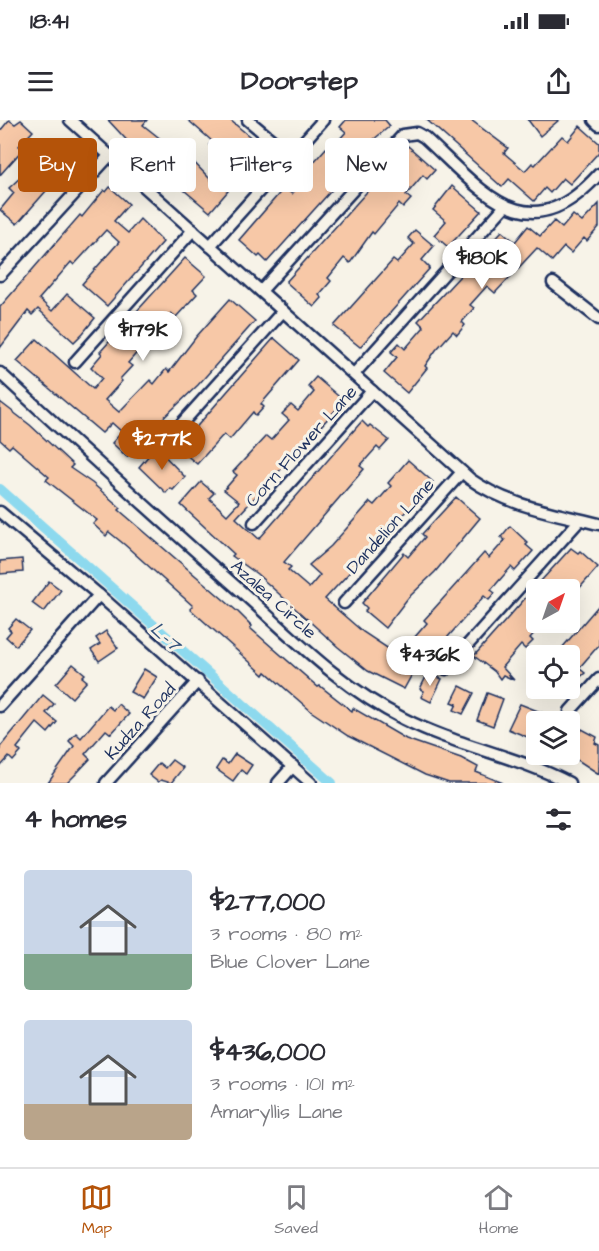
<!DOCTYPE html>
<meta charset="utf-8">
<style>
:root{--surface:#fff;--page:#f7f7f7;--text:#2b2b33;--muted:#7c7c81;--line:#e1e1e2;--accent:#b45309}
body{margin:0;font-family:"Architects Daughter",sans-serif;background:var(--page);color:var(--text);height:100vh;display:flex;flex-direction:column;font-size:22px;white-space:nowrap}
*{box-sizing:border-box;margin:0}
p{font-size:20px;color:var(--muted)}
.icon{flex:none;width:33px;height:33px;fill:none;stroke:currentColor;stroke-width:2;stroke-linecap:round;stroke-linejoin:round}
.map{position:relative;height:663px;overflow:hidden}
.sheet{display:flex;flex-direction:column;background:var(--surface);flex:1}
.sheet>*{flex:none}
.hud{position:absolute;left:18px;top:18px;width:564px;height:54px;display:flex;gap:12px}
.needle{width:39px;rotate:40deg}
.buttons{position:absolute;left:526px;top:459px;display:grid;gap:12px}
.buttons a{display:grid;place-items:center;width:54px;height:54px;border-radius:6px;background:var(--surface);box-shadow:0 6px 24px #0002;font-size:30px}
.price{position:absolute;translate:-50% -51px;padding:0 14px;border-radius:21px;background:#fff;color:#222;font-size:20px;line-height:39px;filter:drop-shadow(0 2px 3px #0008)}
.price::after{content:'';position:absolute;left:50%;top:36px;width:18px;height:14px;margin-left:-9px;background:inherit;clip-path:polygon(0 0,100% 0,50% 100%)}
.price.active{background:var(--accent);color:#fff}
ul{padding:0;list-style:none}
li{display:flex;align-items:center;gap:18px;height:150px;padding:0 24px}
li span{display:grid;place-items:center;flex:none;width:168px;height:120px;border-radius:6px;color:#555}
li>.icon{margin-inline-start:auto}
span .icon{width:72px;height:72px;fill:#fffc;stroke-width:1}
li b{font-size:26px}
h2{display:flex;justify-content:space-between;align-items:center;height:72px;padding:0 24px;font-size:26px}
.chip{padding:0 21px;border-radius:6px;background:var(--surface);box-shadow:0 6px 24px #0002;font-size:21px;line-height:54px}
.chip.active{background:var(--accent);color:#fff}
.status{display:flex;justify-content:space-between;align-items:center;height:42px;padding:0 30px;background:var(--surface);direction:ltr}
.status svg{height:16px;fill:currentColor}
header{display:flex;justify-content:space-between;align-items:center;height:78px;padding:0 24px;background:var(--surface);font-size:27px;font-weight:700}
.menu{display:flex;justify-content:space-around;align-items:center;height:84px;border-top:2px solid var(--line);background:var(--surface);font-size:16px;color:var(--muted)}
.menu a{display:grid;justify-items:center;gap:3px}
.menu .active{color:var(--accent)}
.map>svg:first-child{display:block}
.lines{fill:none;stroke-linecap:round;stroke-linejoin:round}
.canal{stroke:#8dd9ee;stroke-width:10}
.building{fill:#f7c8a7;stroke:#1b2f5e;stroke-width:1.5}
.street-casing{stroke:#1b2f5e;stroke-width:15}
.street{stroke:#f7f3e8;stroke-width:10}
.labels{text-anchor:middle;stroke-width:6;stroke-linejoin:round;paint-order:stroke}
.street-label{font-size:18px;fill:#1b2f5e;stroke:#f7f3e8}
.water-label{font-size:20px;font-style:italic;fill:#32517b;stroke:#f7f3e8}
</style>
<div class="status"><b>18:41</b><svg viewBox="0 0 49 12"><path d="M0 12V9h3v3zM5 12V6h3v6zM10 12V3h3v9zM15 12V0h3v12zM26 1h20v11H26zM47 4h2v5h-2z"/></svg></div>
<header><svg class="icon" aria-label="menu" viewBox="0 0 24 24"><path d="M4 6h16M4 12h16M4 18h16"/></svg>Doorstep<svg class="icon" aria-label="share" viewBox="0 0 24 24"><path d="M12 15V3M7 8l5-5 5 5M5 13v7h14v-7"/></svg></header>
<div class="map">
<svg width="599" height="663" viewBox="0 0 599 663">
<rect width="100%" height="100%" fill="#f7f3e8"/>
<filter id="ink" filterUnits="userSpaceOnUse"><feTurbulence type="fractalNoise" baseFrequency=".0167" numOctaves="2"/><feDisplacementMap in="SourceGraphic" scale="12" xChannelSelector="R" yChannelSelector="G"/><feConvolveMatrix kernelMatrix="1 2 1 2 8 2 1 2 1" color-interpolation-filters="sRGB"/></filter>
<g filter="url(#ink)">
<g class="lines">
<polyline class="canal" points="0,369 332,663"/>
</g>
<g class="building">
<polygon points="9,0 15,4 21,0 33,11 19,26 23,29 0,55 0,11"/>
<polygon points="108,0 147,0 143,5 181,35 184,32 213,62 215,59 228,71 210,92 134,28"/>
<polygon points="188,0 230,0 254,20 237,42 222,30 219,34 209,25 212,21"/>
<polygon points="346,0 385,0 390,6 373,20 375,22 267,142 260,135 258,137 239,120 284,68 292,74 308,55 305,52 326,28 329,31 346,12 340,7"/>
<polygon points="427,0 471,0 508,28 504,33 525,51 532,43 535,45 562,16 568,21 580,6 599,23 599,32 570,64 563,58 550,73 545,68 534,81 509,59 502,67"/>
<polygon points="528,0 559,0 540,16"/>
<polygon points="408,26 435,50 427,59 423,55 406,75 411,79 403,88 399,84 374,114 372,112 350,143 344,138 328,158 331,161 319,175 322,178 314,187 286,162"/>
<polygon points="51,29 69,45 17,104 0,90 14,73 9,68"/>
<polygon points="452,66 481,91 448,127 434,115 446,101 433,90"/>
<polygon points="110,67 129,84 114,101 128,113 140,99 163,122 107,186 82,164 119,122 106,110 74,145 71,142 39,179 52,191 67,174 95,198 83,213 74,222 38,189 32,195 28,191 0,228 0,187 80,95 82,97 104,70 106,72"/>
<polygon points="599,84 599,107 587,121 584,118 571,133 564,127 552,141 537,128 495,173 487,166 470,185 474,188 462,202 465,205 457,215 453,211 436,230 425,246 427,248 407,273 384,253 397,237 391,232 399,223 405,229 424,207 418,201 502,111 515,122 528,106 540,116 554,101 562,108 573,95 582,102"/>
<polygon points="415,110 434,126 422,140 430,148 360,227 334,206 393,140 397,143 414,124 408,118"/>
<polygon points="185,138 206,156 193,170 197,174 176,197 171,193 155,214 164,221 156,231 146,222 128,243 132,246 120,259 122,261 105,280 119,292 150,260 154,264 166,249 169,252 196,217 230,179 255,201 198,265 155,306 127,337 112,323 122,312 112,303 102,313 17,241 37,219 93,269 102,258 91,247 102,234 100,232"/>
<polygon points="274,218 299,240 261,284 264,287 256,296 253,292 230,319 224,314 197,344 178,328"/>
<polygon points="316,257 344,281 236,398 259,419 362,301 368,307 370,305 389,320 380,330 377,327 360,346 364,349 284,442 291,447 288,450 309,468 320,455 309,445 331,426 370,382 374,385 391,366 388,363 408,340 433,362 325,479 363,512 416,547 404,569 368,551 338,527 257,454 232,436 234,434 181,385 201,362 214,373 209,378 227,395 239,382 224,370 237,355 233,352 266,316 271,320 289,300 282,294 291,285 298,291 314,272 308,266"/>
<polygon points="0,282 30,305 73,345 70,348 92,363 121,388 119,390 238,492 252,506 250,508 318,567 320,566 352,591 353,588 406,619 461,638 478,647 476,652 503,663 449,663 425,655 348,616 312,592 266,552 264,555 251,543 190,489 193,486 125,425 109,412 106,416 93,404 97,400 46,360 49,357 27,338 12,325 9,328 0,320"/>
<polygon points="156,327 185,357 173,370 170,368 166,373 139,347"/>
<polygon points="456,377 480,398 435,452 408,478 385,508 365,491 367,488 362,483 404,433 408,437 425,417 422,414"/>
<polygon points="510,406 528,423 526,425 533,431 515,451 511,447 491,470 495,473 489,480 484,476 439,527 430,522 426,528 414,518 427,503 424,500 484,433 489,438 505,420 501,417"/>
<polygon points="571,428 578,433 580,431 598,447 577,471 548,470 540,462"/>
<polygon points="22,439 23,452 0,454 0,441"/>
<polygon points="49,461 61,470 44,492 32,483"/>
<polygon points="537,465 537,502 544,502 530,518 533,521 525,529 521,525 502,547 514,560 503,555 500,559 495,552 474,536"/>
<polygon points="599,485 599,525 579,548 585,553 570,566 570,536 555,536"/>
<polygon points="16,499 30,510 16,526 6,517 11,511 8,508"/>
<polygon points="106,511 118,528 99,541 91,530 100,524 96,518"/>
<polygon points="73,544 85,554 82,557 87,561 72,578 56,564"/>
<polygon points="144,549 157,557 143,579 130,572"/>
<polygon points="428,553 442,559 431,582 421,577 424,571 420,569"/>
<polygon points="460,566 474,573 463,594 454,590 457,584 452,582"/>
<polygon points="487,573 503,579 493,606 477,600"/>
<polygon points="43,575 54,584 46,593 57,602 48,613 37,603 17,628 21,632 13,641 9,637 0,647 0,627"/>
<polygon points="118,584 129,594 111,614 106,610 85,634 90,639 76,654 67,663 48,663 74,626 69,621 76,613 81,618 108,586 113,590"/>
<polygon points="520,584 548,595 547,598 554,602 537,602 537,621 508,609"/>
<polygon points="570,608 580,613 582,609 597,617 595,623 599,625 599,654 570,635"/>
<polygon points="235,634 252,645 246,654 241,650 233,661 216,649 222,640 228,644"/>
<polygon points="172,640 183,648 171,663 161,660 158,662 149,655 159,643 165,648"/>
</g>
<g class="lines">
<defs>
<g id="street">
<path d="M70,0L470,359C508,386 554,393 599,404"/>
<polyline points="248,0 291,36"/>
<polyline points="594,0 599,5"/>
<polyline points="210,126 323,0"/>
<polyline points="0,155 110,35"/>
<polyline points="553,163 599,199"/>
<path d="M261,171L403,15L417,13L424,17C483,71 527,134 599,54"/>
<polyline points="75,242 193,110"/>
<path d="M0,253C80,327 161,401 243,473C293,518 343,569 404,599C457,626 517,636 569,663"/>
<polyline points="354,254 505,86"/>
<polyline points="165,322 283,191"/>
<polyline points="0,392 99,475 311,663"/>
<polyline points="254,403 372,271"/>
<polyline points="344,483 462,352"/>
<polyline points="446,549 580,400"/>
<polyline points="0,586 99,475"/>
<polyline points="570,591 599,559"/>
<polyline points="106,663 198,561"/>
<polyline points="278,663 293,646"/>
</g>
</defs>
<use href="#street" class="street-casing"/>
<use href="#street" class="street"/>
</g>
</g>
<g class="labels">
<g class="street-label">
<text transform="translate(301 326) rotate(-48)" y="6">Corn Flower Lane</text>
<text transform="translate(390 406) rotate(-48)" y="6">Dandelion Lane</text>
<text transform="translate(274 479) rotate(42)" y="6">Azalea Circle</text>
<text transform="translate(140 601) rotate(-48)" y="6">Kudza Road</text>
</g>
<g class="water-label">
<text transform="translate(166 516) rotate(42)" y="7">L-7</text>
</g>
</g>
</svg>
<div class="buttons">
<a><svg class="needle" viewBox="-14 -14 28 28"><path d="M0-13l5 13h-10z" fill="#e53935"/><path d="M0 13l5-13h-10z" fill="#7c7c81"/></svg></a>
<a><svg class="icon" aria-label="locate" viewBox="0 0 24 24"><circle cx="12" cy="12" r="6"/><path d="M12 2v4M12 18v4M2 12h4M18 12h4"/></svg></a>
<a><svg class="icon" aria-label="layers" viewBox="0 0 24 24"><path d="M12 4l9 5-9 5-9-5zM3 14l9 5 9-5"/></svg></a>
</div>
<b class="price" style="left:482px;top:170px">$180K</b>
<b class="price" style="left:143px;top:242px">$179K</b>
<b class="price active" style="left:162px;top:351px">$277K</b>
<b class="price" style="left:430px;top:567px">$436K</b>
<div class="hud">
<a class="chip active">Buy</a>
<a class="chip">Rent</a>
<a class="chip">Filters</a>
<a class="chip">New</a>
</div>
</div>
<section class="sheet">
<h2>4 homes<svg class="icon" aria-label="filters" viewBox="0 0 24 24"><path d="M4 7h16M4 17h16"/><circle cx="9" cy="7" r="2"/><circle cx="15" cy="17" r="2"/></svg></h2>
<ul>
<li><span style="background:linear-gradient(#c9d6e8 70%,#7fa58c 0)"><svg class="icon" aria-label="home" viewBox="0 0 24 24"><path d="M3 11l9-7 9 7M6 9v11h12V9"/></svg></span><div><b>$277,000</b><p>3 rooms · 80 m²</p><p>Blue Clover Lane</p></div></li>
<li><span style="background:linear-gradient(#c9d6e8 70%,#b9a48a 0)"><svg class="icon" aria-label="home" viewBox="0 0 24 24"><path d="M3 11l9-7 9 7M6 9v11h12V9"/></svg></span><div><b>$436,000</b><p>3 rooms · 101 m²</p><p>Amaryllis Lane</p></div></li>
</ul>
</section>
<nav class="menu">
<a class="active"><svg class="icon" aria-label="map" viewBox="0 0 24 24"><path d="M3 6l6-2 6 2 6-2v14l-6 2-6-2-6 2zM9 4v14M15 6v14"/></svg>Map</a>
<a><svg class="icon" aria-label="saved" viewBox="0 0 24 24"><path d="M7 4h10v16l-5-4-5 4z"/></svg>Saved</a>
<a><svg class="icon" aria-label="home" viewBox="0 0 24 24"><path d="M3 11l9-7 9 7M6 9v11h12V9"/></svg>Home</a>
</nav>
